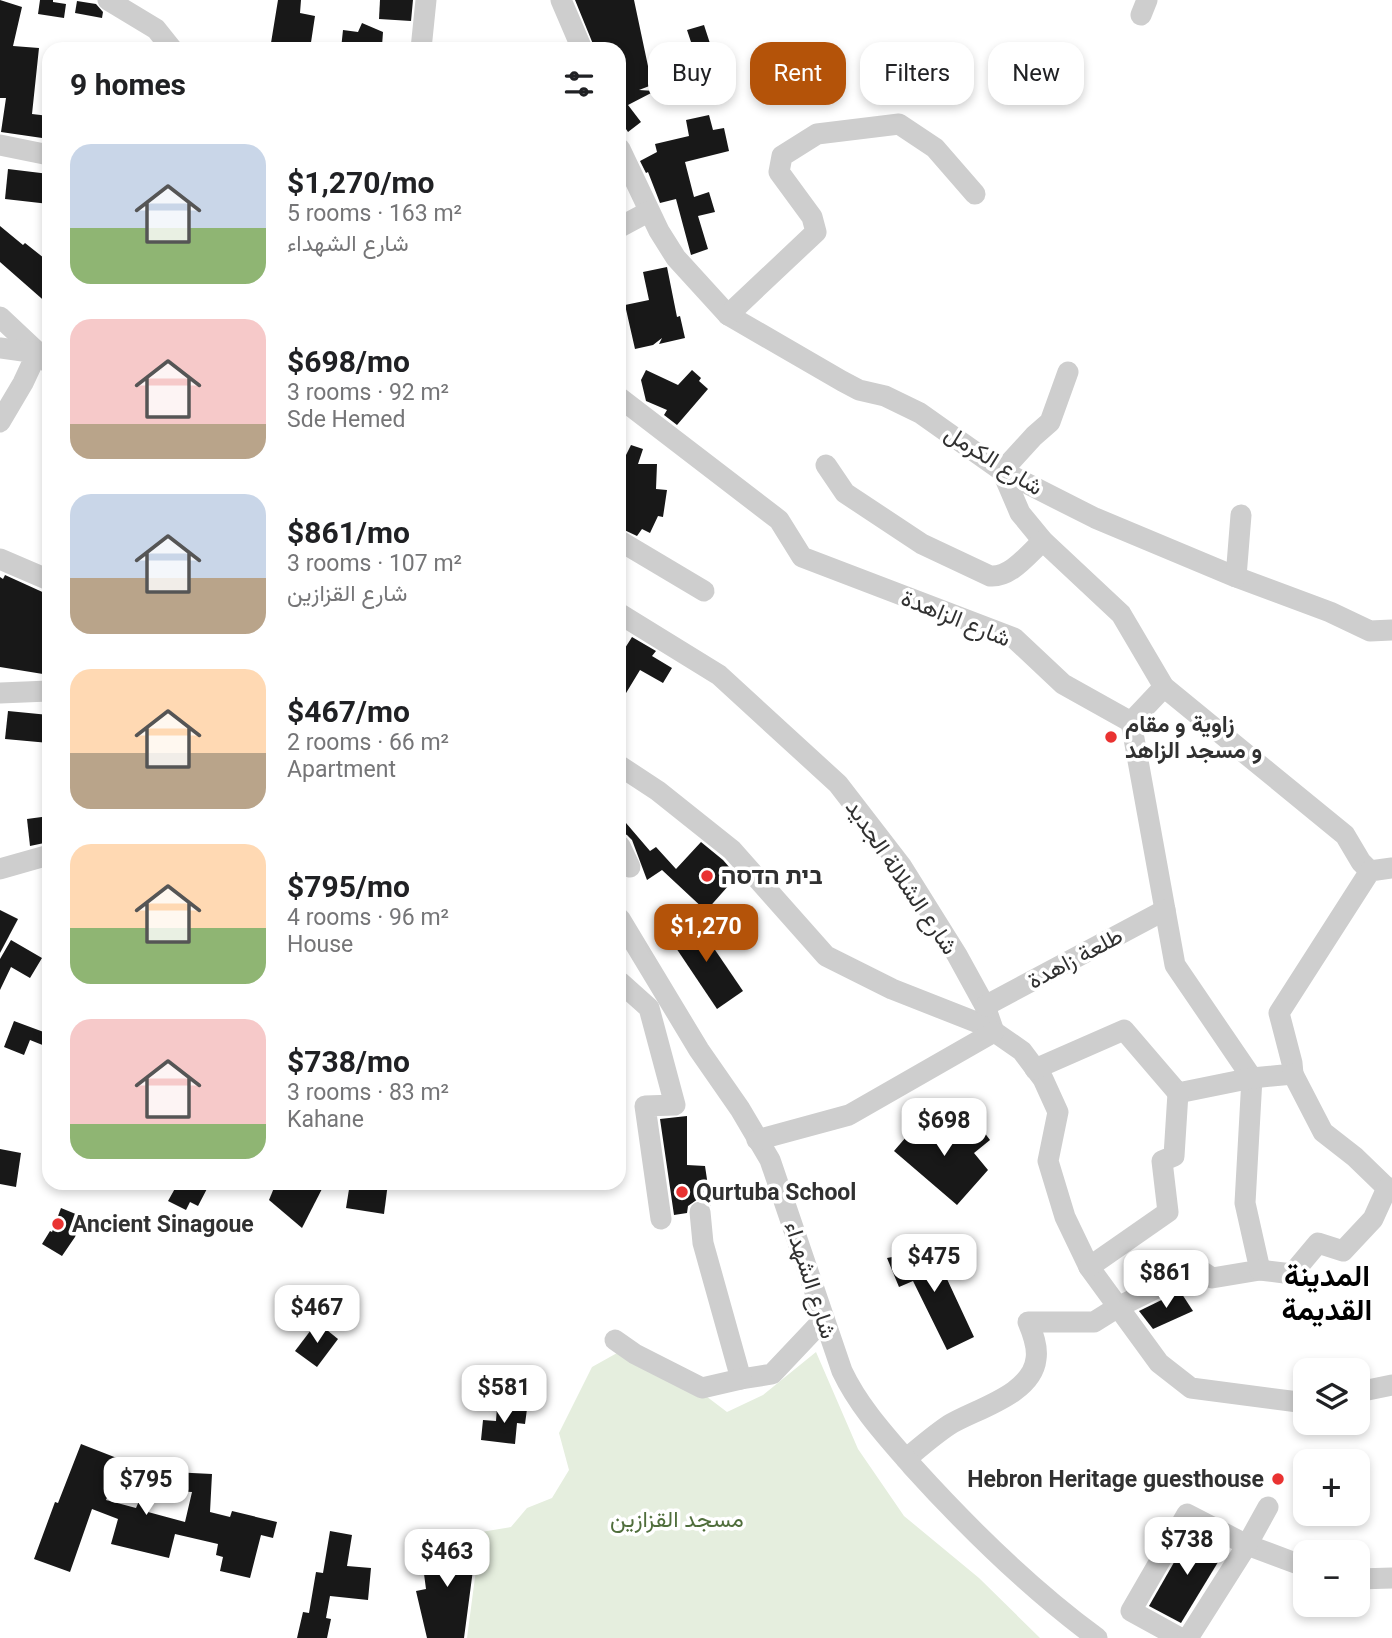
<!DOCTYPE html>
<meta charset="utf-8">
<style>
:root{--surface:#fff;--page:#f6f6f6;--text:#202124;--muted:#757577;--accent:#b45309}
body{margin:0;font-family:Roboto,Vazirmatn,"Noto Sans Hebrew",sans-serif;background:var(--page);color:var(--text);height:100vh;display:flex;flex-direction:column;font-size:26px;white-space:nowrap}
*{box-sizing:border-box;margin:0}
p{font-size:23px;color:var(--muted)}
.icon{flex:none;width:38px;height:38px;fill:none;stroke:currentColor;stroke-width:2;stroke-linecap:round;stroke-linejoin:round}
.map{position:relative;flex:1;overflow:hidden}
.details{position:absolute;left:42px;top:42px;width:584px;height:1148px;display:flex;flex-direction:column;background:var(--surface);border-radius:21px;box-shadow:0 4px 10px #0003}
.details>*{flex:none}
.hud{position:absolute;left:648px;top:42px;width:639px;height:63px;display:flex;gap:14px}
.tools{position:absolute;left:1293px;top:1358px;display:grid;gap:14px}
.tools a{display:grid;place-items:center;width:77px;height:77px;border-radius:14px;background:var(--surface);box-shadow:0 4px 10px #0003;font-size:35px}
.price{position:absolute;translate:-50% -60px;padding:0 16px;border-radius:14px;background:#fff;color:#222;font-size:23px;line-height:46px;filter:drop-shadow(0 2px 4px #0008)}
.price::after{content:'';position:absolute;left:50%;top:42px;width:21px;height:16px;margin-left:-10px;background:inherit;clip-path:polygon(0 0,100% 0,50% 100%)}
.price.on{background:var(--accent);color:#fff}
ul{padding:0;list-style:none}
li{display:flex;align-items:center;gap:21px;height:175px;padding:0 28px}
li span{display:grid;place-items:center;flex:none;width:196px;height:140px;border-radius:21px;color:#555}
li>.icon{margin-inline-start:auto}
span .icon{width:84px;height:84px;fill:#fffc;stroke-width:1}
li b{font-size:30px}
h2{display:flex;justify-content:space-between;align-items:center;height:84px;padding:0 28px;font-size:30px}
.chip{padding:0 24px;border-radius:21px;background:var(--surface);box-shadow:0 4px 10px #0003;font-size:24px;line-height:63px}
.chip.on{background:var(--accent);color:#fff}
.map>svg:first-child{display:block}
.green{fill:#e5eede}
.building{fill:#181818}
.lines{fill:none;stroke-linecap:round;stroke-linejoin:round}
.minor{stroke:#cecece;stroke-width:21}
.poi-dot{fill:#e93231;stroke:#fff;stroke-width:2.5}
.labels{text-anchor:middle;stroke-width:7;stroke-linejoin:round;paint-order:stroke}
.street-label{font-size:23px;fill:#313131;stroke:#fff}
.poi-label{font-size:23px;font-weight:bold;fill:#313131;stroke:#fff;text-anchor:start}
.park-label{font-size:23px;fill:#506e3c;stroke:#fff}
.district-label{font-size:30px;font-weight:bold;fill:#000;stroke:#fff}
</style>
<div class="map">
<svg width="1392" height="1638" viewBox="0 0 1392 1638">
<rect width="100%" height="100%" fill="#fff"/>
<polygon class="green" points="626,1348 698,1390 727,1412 763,1395 816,1352 858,1449 904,1516 979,1578 1040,1638 467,1638 481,1532 511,1527 527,1508 552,1498 569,1470 559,1433 592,1367"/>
<g class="building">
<polygon points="0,0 22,7 13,46 39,48 32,114 49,116 49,139 1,132 6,98 0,98"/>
<polygon points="40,0 53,0 53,2 66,4 64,18 38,14"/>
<polygon points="278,0 301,0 300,13 315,16 310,49 270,49"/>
<polygon points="380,0 413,0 411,21 379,19"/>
<polygon points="575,0 634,0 652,85 639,90 655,91 628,105 641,122 628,132 620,120 620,49 595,49"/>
<polygon points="77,1 96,4 103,12 102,18 75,13"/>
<polygon points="362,23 383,32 382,46 366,44 365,49 341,49 343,30 358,32"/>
<polygon points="704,25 717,65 690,74 685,57 695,54 687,30"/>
<polygon points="709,115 713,130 724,128 729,151 685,162 694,197 709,192 715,212 698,216 708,249 691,255 676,199 660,203 648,172 646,173 640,161 657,152 655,144 689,136 686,120"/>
<polygon points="8,169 49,174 49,204 5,199"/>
<polygon points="0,226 23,245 25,243 49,262 49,305 0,262"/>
<polygon points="667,267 677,317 680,316 685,338 659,344 662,338 653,345 635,349 625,305 649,300 643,272"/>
<polygon points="646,370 678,385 692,370 701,378 699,381 708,389 677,425 664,415 667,410 646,401 641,380"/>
<polygon points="631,445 643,449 638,464 657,464 656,489 667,490 663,517 658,516 650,533 642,529 637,536 620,528 620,467"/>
<polygon points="5,575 49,595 43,632 49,635 49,675 0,667 0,577 3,579"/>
<polygon points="632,637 656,651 652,656 672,668 663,683 640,670 620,703 620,656"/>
<polygon points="8,711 49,715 49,743 5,739"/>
<polygon points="49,816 49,842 30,846 27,819"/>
<polygon points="620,816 650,851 656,847 676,869 701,842 723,860 737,876 706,911 662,870 647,880 632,840 627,835 620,832"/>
<polygon points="0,910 18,919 0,953"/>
<polygon points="694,919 743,991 717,1009 668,936"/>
<polygon points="11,940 42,958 30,978 11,967 0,990 0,959"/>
<polygon points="14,1021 49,1034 45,1046 30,1040 24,1055 4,1047"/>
<polygon points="925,1115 960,1143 981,1128 990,1140 974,1153 988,1170 957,1205 894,1151"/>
<polygon points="687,1116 687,1165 705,1166 711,1206 706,1200 698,1199 688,1206 687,1213 674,1215 660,1119"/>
<polygon points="0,1149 21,1153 16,1187 0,1184"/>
<polygon points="178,1183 210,1183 198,1206 190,1202 186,1210 168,1201"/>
<polygon points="276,1183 325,1183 302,1228 269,1200"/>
<polygon points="350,1183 388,1183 384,1214 346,1208"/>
<polygon points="61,1208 83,1217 75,1237 62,1256 42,1244 50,1231 52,1232"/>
<polygon points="933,1249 974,1337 947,1350 913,1281 899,1287 887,1258"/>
<polygon points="1180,1291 1193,1311 1153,1329 1139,1311"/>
<polygon points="317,1322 338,1339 317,1367 295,1351"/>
<polygon points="497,1407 527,1409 525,1424 517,1423 515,1444 481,1440 483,1420 496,1421"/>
<polygon points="81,1444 122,1460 106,1500 136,1508 139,1501 151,1506 148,1512 185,1522 192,1492 151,1490 152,1471 212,1474 210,1512 230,1517 232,1511 277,1522 273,1538 261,1535 250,1578 220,1571 223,1557 216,1555 218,1544 175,1534 169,1558 111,1544 118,1519 92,1509 70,1572 34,1559 55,1502 58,1503"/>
<polygon points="330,1531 352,1535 347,1566 371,1568 368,1600 330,1596 326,1618 331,1619 327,1638 297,1638 303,1612 309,1613 316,1572 323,1573"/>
<polygon points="1192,1531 1226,1549 1181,1623 1149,1606"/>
<polygon points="468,1538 474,1539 476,1547 464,1638 427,1638 416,1591 426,1589 421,1551 436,1549 436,1546"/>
</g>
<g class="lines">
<g class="minor">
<polyline points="108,0 156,29 172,49"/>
<polyline points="561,0 582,49"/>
<polyline points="1141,15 1147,0"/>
<polyline points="421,49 426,0"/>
<polyline points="0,145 49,155"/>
<polyline points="620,149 659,231 676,258 728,315 842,381 859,390 885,396 920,413 1002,471 1095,518 1236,577 1330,612 1370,631 1392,630"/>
<polyline points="620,227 648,212"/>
<polyline points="728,315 816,232 812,217 779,172 782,156 817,134 899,124 935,148 975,194"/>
<polyline points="0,317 49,363"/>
<polyline points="0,348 37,353 23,383 0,422"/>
<polyline points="1068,372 1050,422 1034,436 1002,471 1020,513 1043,541 1121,614 1164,687 1345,835 1361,862 1370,871"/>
<path d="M620,398L779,520L802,557L1014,638L1063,684L1131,722L1175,965L1252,1078L1245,1203L1260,1270L1212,1278L1197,1268L1118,1307L1094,1322H1028C1033,1334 1038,1347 1036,1359C1032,1395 975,1409 949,1425C934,1435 920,1447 906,1459"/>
<path d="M826,465L845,493L922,544L990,576C1011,578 1029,553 1043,541"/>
<polyline points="620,541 704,591"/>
<polyline points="0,559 49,580"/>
<polyline points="1236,577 1241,515"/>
<polyline points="620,614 719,675 838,784 902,867 957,955 985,1006 994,1032"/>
<polyline points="0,693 49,691"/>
<polyline points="1131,722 1164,687"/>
<polyline points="620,766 658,791 732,850 826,956 892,989 986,1026 1022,1051 1043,1079 1058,1112 1048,1161 1065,1217 1089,1267 1159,1363 1191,1388 1306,1403"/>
<polyline points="620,846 630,867"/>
<polyline points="0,869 49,855"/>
<path d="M620,919L699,1050L740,1109L770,1160L842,1371C859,1407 886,1436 912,1466C969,1529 1029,1588 1097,1638"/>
<polyline points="620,982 649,1008 675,1105 645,1106 661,1219"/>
<polyline points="985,1006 1165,910"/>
<polyline points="1035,1069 1124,1030 1178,1093 1252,1078 1293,1074 1292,1063 1279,1013 1370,871 1392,868"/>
<polyline points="1293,1074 1323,1132 1355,1157 1387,1188 1392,1188"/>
<polyline points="757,1140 849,1115 994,1032"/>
<polyline points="700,1212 703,1243 741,1379 772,1374 824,1319"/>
<polyline points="1089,1267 1168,1212 1162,1161 1174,1156 1178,1093"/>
<polyline points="1260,1270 1292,1274 1318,1243 1343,1251 1373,1219 1387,1188"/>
<polyline points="615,1340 635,1354 702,1388 741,1379"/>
<polyline points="1358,1392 1392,1385"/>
<polyline points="1358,1579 1392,1578"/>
<polyline points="1180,1638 1131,1611 1187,1514 1247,1545 1306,1567"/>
<polyline points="1188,1638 1247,1545 1268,1507"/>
</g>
</g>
<g class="poi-dot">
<circle cx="1111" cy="737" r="7"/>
<circle cx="707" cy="876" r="7"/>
<circle cx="682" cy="1192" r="7"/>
<circle cx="58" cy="1224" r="7"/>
<circle cx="1278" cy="1479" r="7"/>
</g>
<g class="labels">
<g class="street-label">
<text transform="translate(994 460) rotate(32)" y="8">شارع الكرمل</text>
<text transform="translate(956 618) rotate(22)" y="8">شارع الزاهدة</text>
<text transform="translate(902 877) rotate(56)" y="8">شارع الشلالة الجديد</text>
<text transform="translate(1075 958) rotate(-28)" y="8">طلعة زاهدة</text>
<text transform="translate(811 1280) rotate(72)" y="8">شارع الشهداء</text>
</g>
<g class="poi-label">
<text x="1125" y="732">زاوية و مقام<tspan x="1125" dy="26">و مسجد الزاهد</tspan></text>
<text x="721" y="884">בית הדסה</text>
<text x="696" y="1200">Qurtuba School</text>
<text x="72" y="1232">Ancient Sinagoue</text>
<text x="1264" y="1487" text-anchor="end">Hebron Heritage guesthouse</text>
</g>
<g class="park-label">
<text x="677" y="1527">مسجد القزازين</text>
</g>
<g class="district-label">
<text x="1327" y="1286">المدينة<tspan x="1327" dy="34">القديمة</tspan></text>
</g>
</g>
</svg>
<div class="tools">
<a><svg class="icon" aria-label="layers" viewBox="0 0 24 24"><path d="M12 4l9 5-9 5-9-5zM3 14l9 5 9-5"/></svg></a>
<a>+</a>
<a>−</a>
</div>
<b class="price on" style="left:706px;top:964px">$1,270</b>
<b class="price" style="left:944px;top:1158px">$698</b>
<b class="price" style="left:934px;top:1294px">$475</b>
<b class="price" style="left:1166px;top:1310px">$861</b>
<b class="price" style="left:317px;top:1345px">$467</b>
<b class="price" style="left:504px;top:1425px">$581</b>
<b class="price" style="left:146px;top:1517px">$795</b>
<b class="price" style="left:1187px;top:1577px">$738</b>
<b class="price" style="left:447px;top:1589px">$463</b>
<div class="hud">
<a class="chip">Buy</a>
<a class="chip on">Rent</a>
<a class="chip">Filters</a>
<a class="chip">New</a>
</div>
<section class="details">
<h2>9 homes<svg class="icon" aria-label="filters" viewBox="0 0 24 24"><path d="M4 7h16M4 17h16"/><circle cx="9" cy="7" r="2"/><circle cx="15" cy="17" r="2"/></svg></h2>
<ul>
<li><span style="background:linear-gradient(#c9d6e8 60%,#8fb573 0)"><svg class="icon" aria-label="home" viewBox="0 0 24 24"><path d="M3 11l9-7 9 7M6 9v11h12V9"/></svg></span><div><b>$1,270/mo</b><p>5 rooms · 163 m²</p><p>شارع الشهداء</p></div></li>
<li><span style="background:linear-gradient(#f6c9c9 75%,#b9a48a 0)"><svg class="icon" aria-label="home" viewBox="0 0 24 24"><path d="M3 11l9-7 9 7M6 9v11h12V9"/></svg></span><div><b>$698/mo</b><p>3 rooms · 92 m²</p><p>Sde Hemed</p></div></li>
<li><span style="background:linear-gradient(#c9d6e8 60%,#b9a48a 0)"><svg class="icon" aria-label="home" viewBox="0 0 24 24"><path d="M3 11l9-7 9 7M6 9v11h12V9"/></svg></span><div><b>$861/mo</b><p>3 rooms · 107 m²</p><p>شارع القزازين</p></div></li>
<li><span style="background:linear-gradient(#ffd9b3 60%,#b9a48a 0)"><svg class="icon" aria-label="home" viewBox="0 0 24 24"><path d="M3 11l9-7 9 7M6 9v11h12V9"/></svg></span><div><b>$467/mo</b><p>2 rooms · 66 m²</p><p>Apartment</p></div></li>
<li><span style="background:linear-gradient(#ffd9b3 60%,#8fb573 0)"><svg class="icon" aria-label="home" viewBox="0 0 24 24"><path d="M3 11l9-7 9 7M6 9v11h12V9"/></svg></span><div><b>$795/mo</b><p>4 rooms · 96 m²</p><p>House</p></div></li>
<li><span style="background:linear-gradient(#f6c9c9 75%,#8fb573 0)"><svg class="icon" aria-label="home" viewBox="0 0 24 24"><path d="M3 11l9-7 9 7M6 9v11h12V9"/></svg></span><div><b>$738/mo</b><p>3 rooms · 83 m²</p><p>Kahane</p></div></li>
</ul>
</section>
</div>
